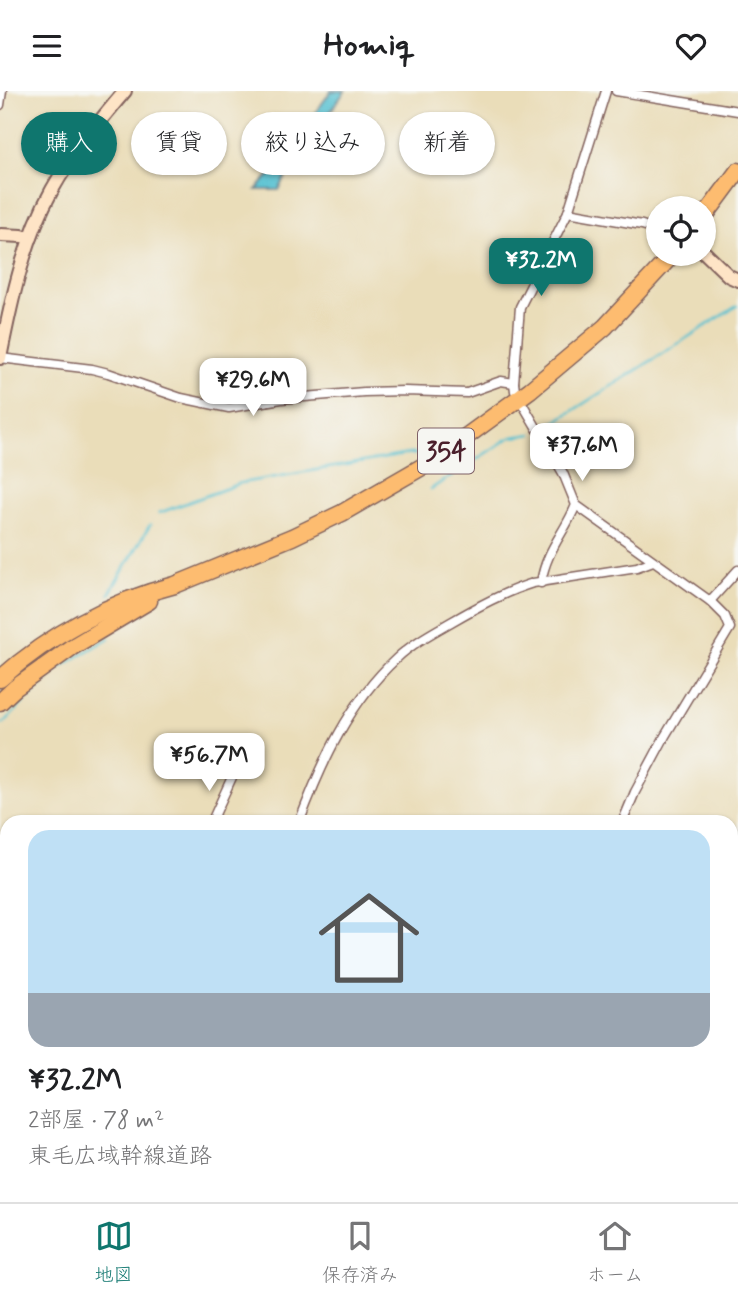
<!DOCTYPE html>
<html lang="ja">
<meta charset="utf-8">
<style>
:root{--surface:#fff;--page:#f2f2f2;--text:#202124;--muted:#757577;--line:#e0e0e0;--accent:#0f766e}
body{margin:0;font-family:Mynerve,"Klee One",sans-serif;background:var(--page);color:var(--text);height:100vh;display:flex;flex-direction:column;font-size:26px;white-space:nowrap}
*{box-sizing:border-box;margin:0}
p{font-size:23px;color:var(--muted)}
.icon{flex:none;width:38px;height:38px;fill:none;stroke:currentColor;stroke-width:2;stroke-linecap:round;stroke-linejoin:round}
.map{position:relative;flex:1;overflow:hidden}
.side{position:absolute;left:0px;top:724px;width:738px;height:387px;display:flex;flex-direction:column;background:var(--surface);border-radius:21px 21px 0 0;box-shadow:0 2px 5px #0004}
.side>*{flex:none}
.guide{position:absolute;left:21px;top:21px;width:696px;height:63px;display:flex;gap:14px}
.controls{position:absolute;left:646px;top:105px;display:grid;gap:14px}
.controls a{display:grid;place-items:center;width:70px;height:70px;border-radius:50%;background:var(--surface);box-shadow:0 2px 5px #0004;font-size:35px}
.price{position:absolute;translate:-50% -60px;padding:0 16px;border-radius:14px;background:#fff;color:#222;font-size:23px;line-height:46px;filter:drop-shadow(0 2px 4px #0008)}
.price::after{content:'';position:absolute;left:50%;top:42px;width:21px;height:16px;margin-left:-10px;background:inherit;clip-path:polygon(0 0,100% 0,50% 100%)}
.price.on{background:var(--accent);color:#fff}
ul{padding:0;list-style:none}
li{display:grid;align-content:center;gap:14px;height:371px;padding:0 28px}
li+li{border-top:2px solid var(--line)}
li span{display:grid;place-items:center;height:217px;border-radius:21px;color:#555}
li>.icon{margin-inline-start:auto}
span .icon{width:126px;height:126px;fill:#fffc;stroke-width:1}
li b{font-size:30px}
.tag{padding:0 24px;border-radius:32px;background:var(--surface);box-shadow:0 2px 5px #0004;font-size:24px;line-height:63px}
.tag.on{background:var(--accent);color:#fff}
header{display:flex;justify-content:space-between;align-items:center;height:91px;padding:0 28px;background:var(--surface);font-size:32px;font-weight:700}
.menu{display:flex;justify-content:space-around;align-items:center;height:98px;border-top:2px solid var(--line);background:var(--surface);font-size:19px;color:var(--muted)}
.menu a{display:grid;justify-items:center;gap:4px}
.menu .on{color:var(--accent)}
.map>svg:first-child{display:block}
.water{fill:#56c1d1;stroke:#50707e;stroke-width:2}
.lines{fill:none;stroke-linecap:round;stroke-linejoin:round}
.stream{stroke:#56c1d1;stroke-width:2.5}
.street-casing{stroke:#82625d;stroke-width:11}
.secondary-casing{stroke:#82625d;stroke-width:16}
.highway-casing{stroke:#82625d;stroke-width:19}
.street{stroke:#fff;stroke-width:8}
.secondary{stroke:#fee4c6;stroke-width:12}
.highway{stroke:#fdbc70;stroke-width:16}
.labels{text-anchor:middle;stroke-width:5;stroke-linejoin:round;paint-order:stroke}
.shield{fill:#f6f6f2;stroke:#7e6067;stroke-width:2}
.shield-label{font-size:26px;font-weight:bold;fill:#4a1f2b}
</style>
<header><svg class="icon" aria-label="menu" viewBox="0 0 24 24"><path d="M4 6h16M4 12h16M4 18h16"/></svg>Homiq<svg class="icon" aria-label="heart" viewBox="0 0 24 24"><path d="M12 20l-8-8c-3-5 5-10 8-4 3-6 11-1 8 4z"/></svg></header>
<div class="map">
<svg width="738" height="1111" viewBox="0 0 738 1111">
<rect width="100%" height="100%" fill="#f6f6f2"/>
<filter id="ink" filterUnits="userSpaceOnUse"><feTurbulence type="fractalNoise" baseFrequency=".0143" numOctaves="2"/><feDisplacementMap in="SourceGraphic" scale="14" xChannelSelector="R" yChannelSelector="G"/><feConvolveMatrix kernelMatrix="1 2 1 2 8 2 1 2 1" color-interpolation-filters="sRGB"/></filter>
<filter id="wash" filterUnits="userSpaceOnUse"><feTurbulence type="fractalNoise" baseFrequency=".00686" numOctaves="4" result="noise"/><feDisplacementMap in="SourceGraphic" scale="28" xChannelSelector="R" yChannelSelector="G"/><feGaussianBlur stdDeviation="1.57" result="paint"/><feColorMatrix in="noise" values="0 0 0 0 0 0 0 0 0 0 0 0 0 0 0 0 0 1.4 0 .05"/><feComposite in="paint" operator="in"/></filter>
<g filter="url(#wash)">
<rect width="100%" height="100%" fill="#eaddb9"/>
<g class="water">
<polygon points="331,0 345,0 291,76 279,99 256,99 274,80"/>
<polygon points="738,908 738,1111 706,1111 706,1104 732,1104 732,923"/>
</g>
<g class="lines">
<g class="stream">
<polyline points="547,336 737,215"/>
<polyline points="431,398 506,349 512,346 532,343"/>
<polyline points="159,422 241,392 409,363 416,363"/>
<polyline points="109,503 150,434"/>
<polyline points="29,606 55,579 109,547"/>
<polyline points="0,632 4,632 25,610"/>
</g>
</g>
</g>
<g filter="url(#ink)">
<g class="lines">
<defs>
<g id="street">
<polyline points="606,0 568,121 520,216 514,292 515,300 563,382 576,414 710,510 725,525 730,537 665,645 635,701 622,732"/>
<polyline points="616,0 738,20"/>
<polyline points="0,14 2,0"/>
<polyline points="568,121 642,134 658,139"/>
<polyline points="0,267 92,278 108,282 181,307 229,317 281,308 364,301 405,300 467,302 501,290 514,292"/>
<path d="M541,492C546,459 564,443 576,414"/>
<polyline points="710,510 738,479"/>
<polyline points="211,732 233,684"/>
<path d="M299,732C322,671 349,611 397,567C413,552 432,542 451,531C477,516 504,501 533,492L637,476L653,470"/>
<polyline points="0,892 7,894"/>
<polyline points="467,1104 469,1111"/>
<polyline points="0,1105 14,1111"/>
</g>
<g id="secondary">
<polyline points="1,144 22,145 31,147"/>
<polyline points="704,161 729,185 738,189"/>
<path d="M0,267C11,211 24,149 52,99C72,63 98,32 125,0"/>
</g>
<g id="highway">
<polyline points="704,126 738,80"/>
<path d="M0,588C49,544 111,510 175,494L292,446L342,422L434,369L530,299L605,236L673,163"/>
<polyline points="0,611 15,597 72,556 149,510"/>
</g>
</defs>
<use href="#street" class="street-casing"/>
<use href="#secondary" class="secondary-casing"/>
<use href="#highway" class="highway-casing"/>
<use href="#street" class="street"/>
<use href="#secondary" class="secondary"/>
<use href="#highway" class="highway"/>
</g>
</g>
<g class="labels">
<rect class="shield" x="418" y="337.5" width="56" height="45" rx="5"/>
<g class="shield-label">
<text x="446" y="369">354</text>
</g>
</g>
</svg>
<div class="controls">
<a><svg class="icon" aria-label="locate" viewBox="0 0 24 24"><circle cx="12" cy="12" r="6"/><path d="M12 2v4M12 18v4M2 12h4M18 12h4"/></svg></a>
</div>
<b class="price on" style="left:541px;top:207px">¥32.2M</b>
<b class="price" style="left:253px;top:327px">¥29.6M</b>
<b class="price" style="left:582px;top:392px">¥37.6M</b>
<b class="price" style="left:209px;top:702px">¥56.7M</b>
<div class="guide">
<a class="tag on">購入</a>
<a class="tag">賃貸</a>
<a class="tag">絞り込み</a>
<a class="tag">新着</a>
</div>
<section class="side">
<ul>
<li><span style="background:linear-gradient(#bfe0f5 75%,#9aa5b1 0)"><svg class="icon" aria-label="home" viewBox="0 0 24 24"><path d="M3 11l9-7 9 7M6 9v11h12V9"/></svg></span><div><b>¥32.2M</b><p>2部屋 · 78 m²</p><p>東毛広域幹線道路</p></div></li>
</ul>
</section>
</div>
<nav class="menu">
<a class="on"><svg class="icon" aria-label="map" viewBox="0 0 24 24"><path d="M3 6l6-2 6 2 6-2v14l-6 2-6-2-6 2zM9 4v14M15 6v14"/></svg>地図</a>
<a><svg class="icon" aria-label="saved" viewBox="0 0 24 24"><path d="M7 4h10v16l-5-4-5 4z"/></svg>保存済み</a>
<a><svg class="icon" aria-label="home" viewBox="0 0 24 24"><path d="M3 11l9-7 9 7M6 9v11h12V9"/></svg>ホーム</a>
</nav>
